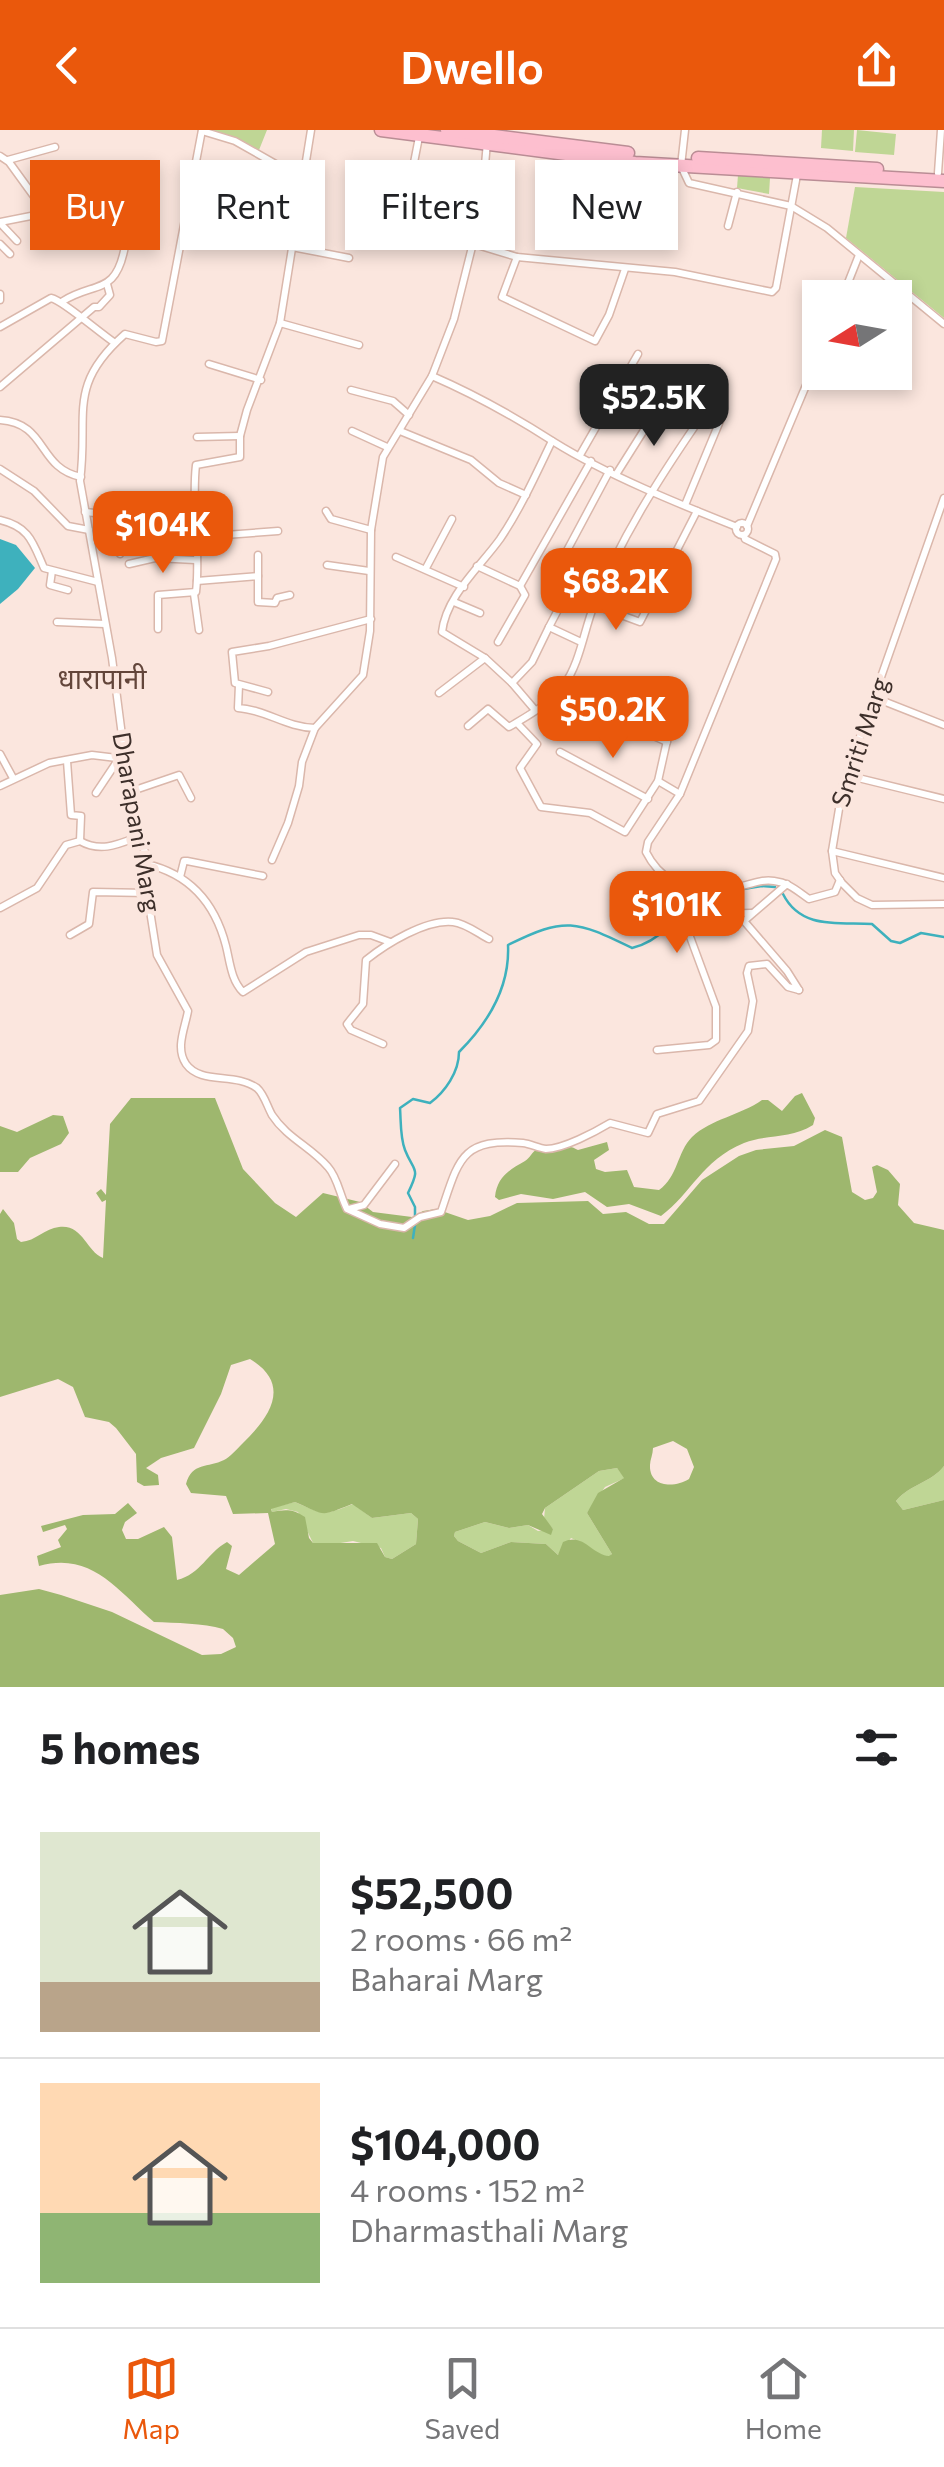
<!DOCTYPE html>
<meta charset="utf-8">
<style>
:root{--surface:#fff;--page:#f2f2f2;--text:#202124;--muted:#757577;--line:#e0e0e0;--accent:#ea580c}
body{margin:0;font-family:Commissioner,"Noto Sans Devanagari",sans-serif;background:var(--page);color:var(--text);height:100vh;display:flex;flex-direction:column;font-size:38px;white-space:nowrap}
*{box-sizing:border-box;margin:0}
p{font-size:32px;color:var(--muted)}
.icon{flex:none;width:55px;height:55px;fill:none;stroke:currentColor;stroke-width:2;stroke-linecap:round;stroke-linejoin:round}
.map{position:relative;height:1557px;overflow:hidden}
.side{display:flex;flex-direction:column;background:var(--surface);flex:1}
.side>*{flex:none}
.hud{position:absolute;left:30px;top:30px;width:885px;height:90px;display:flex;gap:20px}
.needle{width:65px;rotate:259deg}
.controls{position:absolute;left:802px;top:150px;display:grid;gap:20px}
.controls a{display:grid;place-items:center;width:110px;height:110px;border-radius:0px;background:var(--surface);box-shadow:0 5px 15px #0003;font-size:50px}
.price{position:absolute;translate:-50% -85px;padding:0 22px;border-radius:20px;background:var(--accent);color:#fff;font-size:32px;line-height:65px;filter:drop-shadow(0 2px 5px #0008)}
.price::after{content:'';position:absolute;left:50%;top:60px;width:30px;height:22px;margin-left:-15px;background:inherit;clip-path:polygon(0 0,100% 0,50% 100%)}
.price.current{background:#222;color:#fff}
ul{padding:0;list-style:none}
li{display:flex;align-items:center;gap:30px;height:250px;padding:0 40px}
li+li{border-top:2px solid var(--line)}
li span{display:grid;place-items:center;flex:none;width:280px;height:200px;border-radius:0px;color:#555}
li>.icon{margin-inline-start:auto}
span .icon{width:120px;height:120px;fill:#fffc;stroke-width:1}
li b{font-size:42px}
h2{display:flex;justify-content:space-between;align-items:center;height:120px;padding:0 40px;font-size:42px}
.pill{padding:0 35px;border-radius:0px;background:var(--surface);box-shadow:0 5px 15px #0003;font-size:35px;line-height:90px}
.pill.current{background:var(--accent);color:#fff}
header{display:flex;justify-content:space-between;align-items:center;height:130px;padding:0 40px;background:var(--accent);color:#fff;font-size:45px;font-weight:600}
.dock{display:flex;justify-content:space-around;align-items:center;height:140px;border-top:2px solid var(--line);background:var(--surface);font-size:28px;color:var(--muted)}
.dock a{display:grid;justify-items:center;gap:5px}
.dock .current{color:var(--accent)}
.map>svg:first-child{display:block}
.green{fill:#bfd695}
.forest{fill:#9eb76e;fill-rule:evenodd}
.water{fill:#3eb1bd}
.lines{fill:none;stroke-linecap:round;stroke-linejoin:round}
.stream{stroke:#3eb1bd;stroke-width:2.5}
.street-casing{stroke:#dab7ab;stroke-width:9}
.highway-casing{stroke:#ba8d95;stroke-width:15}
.street{stroke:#fff;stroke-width:6}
.highway{stroke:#fdbfcf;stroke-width:12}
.labels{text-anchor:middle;stroke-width:9;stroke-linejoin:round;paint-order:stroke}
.street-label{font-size:25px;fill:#3d2f2a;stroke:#fbe6de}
.neighbourhood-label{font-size:28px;fill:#63463b;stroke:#fbe6de}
</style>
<header><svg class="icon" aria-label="back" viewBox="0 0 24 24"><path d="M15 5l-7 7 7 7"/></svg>Dwello<svg class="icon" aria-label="share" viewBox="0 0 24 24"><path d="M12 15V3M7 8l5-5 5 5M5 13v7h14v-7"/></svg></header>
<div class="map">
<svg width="944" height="1557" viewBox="0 0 944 1557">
<rect width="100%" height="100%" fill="#fbe6de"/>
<g class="green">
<polygon points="209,0 267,0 259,20"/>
<polygon points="822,0 854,0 853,21 821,18"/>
<polygon points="857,0 896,4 894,25 855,22"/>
<polygon points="738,45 770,48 769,64 737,58"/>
<polygon points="855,57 944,62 944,188 846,108"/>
<path d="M944,1336V1370L903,1380L896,1371C910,1354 931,1353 944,1336Z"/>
<path d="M617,1338L625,1348L605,1357L587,1383L612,1424L609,1427C596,1425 584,1413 571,1408L558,1425L546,1414L511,1412L481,1423L458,1411L454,1406L455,1402L485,1392L509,1398L528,1395L538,1401L553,1399L544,1389L545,1378L599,1341Z"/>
<path d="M295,1372C325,1385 322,1386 353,1374L372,1388L411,1383L418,1389L416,1414L392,1429L385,1427L381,1418L353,1411L328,1415L313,1413L298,1382L286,1379L272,1382L271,1378Z"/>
</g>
<g class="forest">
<path d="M802,963L815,988L813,995C791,1009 767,1004 744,1013C701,1031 692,1063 661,1086L629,1074L607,1077L585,1062L553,1069L521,1064L499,1070L495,1067C497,1047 509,1040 525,1031C530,1028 532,1022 537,1019C549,1013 568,1014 578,1020L607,1012L609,1020L594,1030L596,1039L605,1042L627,1040L634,1057L659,1060C678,1047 677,1022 692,1007C711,989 741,985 762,970H768L782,981L795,966Z"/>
<path d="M131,968H215L243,1039L275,1073L296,1087L323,1063L360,1072L373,1082L412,1087L423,1081L436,1079L468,1090L490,1086L517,1073L588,1071L603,1084L626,1082L649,1094H664L702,1050L739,1026L756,1020L794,1016L825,1000L842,1007L852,1062L865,1070L873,1068L877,1062L872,1037L877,1035L888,1040L900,1054L898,1075L914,1093L944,1100V1336C931,1353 910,1354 896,1371L903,1380L944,1370V1557H0V1465L39,1459L61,1465L112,1482L202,1525L221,1524L236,1517L233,1508L223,1499C203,1493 176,1493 154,1492C118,1461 92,1421 39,1436L37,1426L61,1417L58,1410L67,1399L65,1395L43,1402L41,1396L83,1385L115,1384L128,1373L137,1383L125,1392L122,1400L126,1409H138L164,1397L172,1407L177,1450C201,1444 207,1423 227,1412L232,1416L226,1439L239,1445L275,1414L268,1383L233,1384L226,1366L191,1363L186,1354C192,1332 208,1338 224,1330C230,1327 237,1319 242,1314C269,1288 293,1255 250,1229L231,1235L221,1264L194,1318L161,1328L146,1338L158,1345L159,1355L144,1356L137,1352L136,1324L116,1298L109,1292L85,1287L73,1257L58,1249L0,1267V1084L3,1079L14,1093L17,1109L21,1112C36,1111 45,1098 59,1097C83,1094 86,1121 103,1128L106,1070L102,1072L96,1063L101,1059L106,1065L110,994ZM673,1311L687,1319L694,1337L689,1349C675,1358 649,1358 650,1335C650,1330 653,1324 653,1318ZM617,1338L624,1348L598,1363L587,1383L612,1424L609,1426C591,1424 583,1402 563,1412L558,1425L546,1414L511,1412L481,1423L458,1411L454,1406L455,1402L485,1392L509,1398L528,1395L551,1405L553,1399L542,1384L545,1378L599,1341ZM295,1372C327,1386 319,1387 352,1374L372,1388L411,1383L418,1389L416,1414L392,1429L385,1427L377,1413H313L309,1408L305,1387C294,1379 285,1379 272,1382L271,1379Z"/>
<polygon points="53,985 63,986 69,1003 61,1014 30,1028 18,1042 0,1042 0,996 17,1002"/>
</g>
<polygon class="water" points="0,409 16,415 35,438 18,459 0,474"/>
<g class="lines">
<g class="stream">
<polyline points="731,761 762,756 775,757"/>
<path d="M783,764C801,800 839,792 872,794L891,811L900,813L921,803L944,807"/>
<path d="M415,1087V1077L408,1063C421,1036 414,1043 405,1020C400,1007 401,991 400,978L413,969L430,973C445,962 459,942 459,922C487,894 510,857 508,815C566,786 576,791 632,818C661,811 677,788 692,764L703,762"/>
<polyline points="413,1108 415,1095"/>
</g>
<defs>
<g id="street">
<path d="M202,0L162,211L156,212L125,204C66,256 89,284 80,351L112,528L125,629L140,711L147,726L144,743L157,825L188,881C185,898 175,918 186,934C201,955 235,942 257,958C264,964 267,976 272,985C287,1008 311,1017 328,1037C338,1048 340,1066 347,1079L380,1094L404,1098L420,1087L441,1082C459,1029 461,1008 523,1013C531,1014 538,1018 546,1019C563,1019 595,1002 610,993L648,1003L657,984L699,971L748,901L753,871L747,843L749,836L767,834L788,857L799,860"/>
<polyline points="685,0 681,36 689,53 791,76 827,98 944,194"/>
<polyline points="202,1 235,11 302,49"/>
<path d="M0,26L9,32L46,83L89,79L120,105L125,116C116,166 95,151 63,171"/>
<polyline points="8,30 55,17"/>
<polyline points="938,43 941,0"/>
<polyline points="0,92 46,83"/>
<polyline points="0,93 17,111"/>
<polyline points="402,94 419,7"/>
<polyline points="728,96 737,62"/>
<polyline points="62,104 82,94 89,79"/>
<polyline points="0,114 10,124"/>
<polyline points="474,114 517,127 675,142 772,162 776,158 797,45"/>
<polyline points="292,117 349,128"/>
<polyline points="517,127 502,167 595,211 609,185 625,139"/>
<polyline points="0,164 0,170"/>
<polyline points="842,168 859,125"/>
<polyline points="280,193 359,215"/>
<path d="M0,197L51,168C62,170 100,203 115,213"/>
<polyline points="209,234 261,250"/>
<path d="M432,246C476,265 515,287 554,312C607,345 679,374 737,397"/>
<polyline points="0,257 94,177 99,177 110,165 107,154"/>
<polyline points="351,260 393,271 409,285"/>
<path d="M0,290C48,293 37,338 81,347"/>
<polyline points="352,301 387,317"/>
<polyline points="400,301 471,330 499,353 526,365"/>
<polyline points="197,307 240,306"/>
<polyline points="580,325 638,224"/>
<polyline points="0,339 34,361 68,396 89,400"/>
<polyline points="617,343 646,297 654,276"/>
<polyline points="944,368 843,655 832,721 835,743 842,753 857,768 872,775 944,774"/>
<polyline points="685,375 722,286"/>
<polyline points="326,381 331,389 371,400"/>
<polyline points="85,382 152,389 193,386"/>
<polyline points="112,386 120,424"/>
<path d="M0,390C30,397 33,413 44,438L98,452"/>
<circle cx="742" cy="399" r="6"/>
<polyline points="747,396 820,222"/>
<path d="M744,405L745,409L775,424L776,429L680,664L648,712L646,722C664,758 698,764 735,758C749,755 760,749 774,751C790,753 797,761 809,769L835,762L840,750"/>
<polyline points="198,407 278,401"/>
<polyline points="258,425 258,446"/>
<polyline points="396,427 464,457"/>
<polyline points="129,434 155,428 196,430"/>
<polyline points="327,435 369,441"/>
<polyline points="477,436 520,456 591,331"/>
<polyline points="426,438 452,389"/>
<polyline points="52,441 50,455 68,460"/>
<polyline points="197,451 258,446 258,472 275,473 277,468 290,465"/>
<polyline points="194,464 199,500"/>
<polyline points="454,472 480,483"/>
<polyline points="594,475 640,492 697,381"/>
<polyline points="57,492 105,494"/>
<polyline points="549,497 570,457 555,443 610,340"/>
<path d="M158,499V465L196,462C201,419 191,378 196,335L240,327V306L247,280L280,193L311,0"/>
<polyline points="498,512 525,465 520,456"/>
<path d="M485,528L442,502C446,466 480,437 500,409C521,378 536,344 552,311"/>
<polyline points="512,553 535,580"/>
<path d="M239,555L238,578C267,580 285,597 315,598L363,545L370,501L371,400L383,327L432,246L454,189L481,81L487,12"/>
<polyline points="268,562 235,553 232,522 269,516 371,489"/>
<polyline points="439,563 485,528 512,553 532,532 549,497 581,512"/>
<polyline points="873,567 944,595"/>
<polyline points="552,570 619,603"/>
<polyline points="517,593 537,614 520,638 541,677 590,683 625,702 658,651 673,584 568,550"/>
<path d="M468,596L488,579L509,597C529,585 550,574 564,555C580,533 584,500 594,475C619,411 658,350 697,293"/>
<polyline points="642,601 667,612"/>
<polyline points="560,622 648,669"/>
<polyline points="0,624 13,648"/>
<polyline points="67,631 71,685 81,686 80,711"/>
<polyline points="846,645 944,669"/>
<polyline points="658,651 680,664"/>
<polyline points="0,656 49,633 92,625 125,629"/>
<polyline points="132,661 179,645 191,668"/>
<polyline points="96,663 118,630"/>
<polyline points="832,721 944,748"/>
<polyline points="272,730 288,693 299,656 302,632 315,598"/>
<path d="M146,734C190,744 215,773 226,816C230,832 231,850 243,862L306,822L359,805H371L390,812"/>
<polyline points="180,747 184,731 187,731 263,746"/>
<polyline points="787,754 744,791 787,841 799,860"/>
<path d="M0,778L37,758L66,715L80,711C101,723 119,714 140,706"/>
<polyline points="70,805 89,794 93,762 148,763"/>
<path d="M383,914L351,900L347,894L363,874L366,830C386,814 426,789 453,792C465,793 479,804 489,809"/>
<path d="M657,920L709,915L716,910V877L689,804C708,779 722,784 751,783"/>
<polyline points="349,1079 364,1075 395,1034"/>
</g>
<g id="highway">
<polyline points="381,0 635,33 944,51"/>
<polyline points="447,0 628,23"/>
<polyline points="698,28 877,39"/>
</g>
</defs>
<use href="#street" class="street-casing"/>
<use href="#highway" class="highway-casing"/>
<use href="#street" class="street"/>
<use href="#highway" class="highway"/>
</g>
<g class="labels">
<g class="street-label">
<text transform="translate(860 612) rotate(-72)" y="9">Smriti Marg</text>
<text transform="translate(137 692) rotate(80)" y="9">Dharapani Marg</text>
</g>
<g class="neighbourhood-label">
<text x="102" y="559">धारापानी</text>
</g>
</g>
</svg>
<div class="controls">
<a><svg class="needle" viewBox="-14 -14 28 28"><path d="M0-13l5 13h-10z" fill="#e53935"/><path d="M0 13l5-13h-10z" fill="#757577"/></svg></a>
</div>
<b class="price current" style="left:654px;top:319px">$52.5K</b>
<b class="price" style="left:163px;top:446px">$104K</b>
<b class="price" style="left:616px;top:503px">$68.2K</b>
<b class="price" style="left:613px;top:631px">$50.2K</b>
<b class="price" style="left:677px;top:826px">$101K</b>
<div class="hud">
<a class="pill current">Buy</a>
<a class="pill">Rent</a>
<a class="pill">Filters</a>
<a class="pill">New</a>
</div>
</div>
<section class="side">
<h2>5 homes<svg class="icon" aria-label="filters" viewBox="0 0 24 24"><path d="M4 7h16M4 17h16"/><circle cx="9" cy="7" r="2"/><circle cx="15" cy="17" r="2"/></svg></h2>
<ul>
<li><span style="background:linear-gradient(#dfe7d0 75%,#b9a48a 0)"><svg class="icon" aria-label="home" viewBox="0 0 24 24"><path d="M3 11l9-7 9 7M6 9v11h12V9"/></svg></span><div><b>$52,500</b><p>2 rooms · 66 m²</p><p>Baharai Marg</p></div></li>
<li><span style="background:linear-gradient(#ffd9b3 65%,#8fb573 0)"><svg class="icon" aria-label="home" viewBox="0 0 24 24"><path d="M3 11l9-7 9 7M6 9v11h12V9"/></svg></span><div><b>$104,000</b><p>4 rooms · 152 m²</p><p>Dharmasthali Marg</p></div></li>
</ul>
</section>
<nav class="dock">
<a class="current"><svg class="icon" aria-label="map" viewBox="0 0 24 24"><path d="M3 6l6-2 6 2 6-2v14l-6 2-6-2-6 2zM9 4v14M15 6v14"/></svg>Map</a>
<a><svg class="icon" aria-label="saved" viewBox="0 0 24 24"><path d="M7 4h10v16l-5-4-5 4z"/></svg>Saved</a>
<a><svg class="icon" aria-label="home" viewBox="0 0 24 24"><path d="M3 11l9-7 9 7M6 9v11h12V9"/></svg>Home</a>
</nav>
